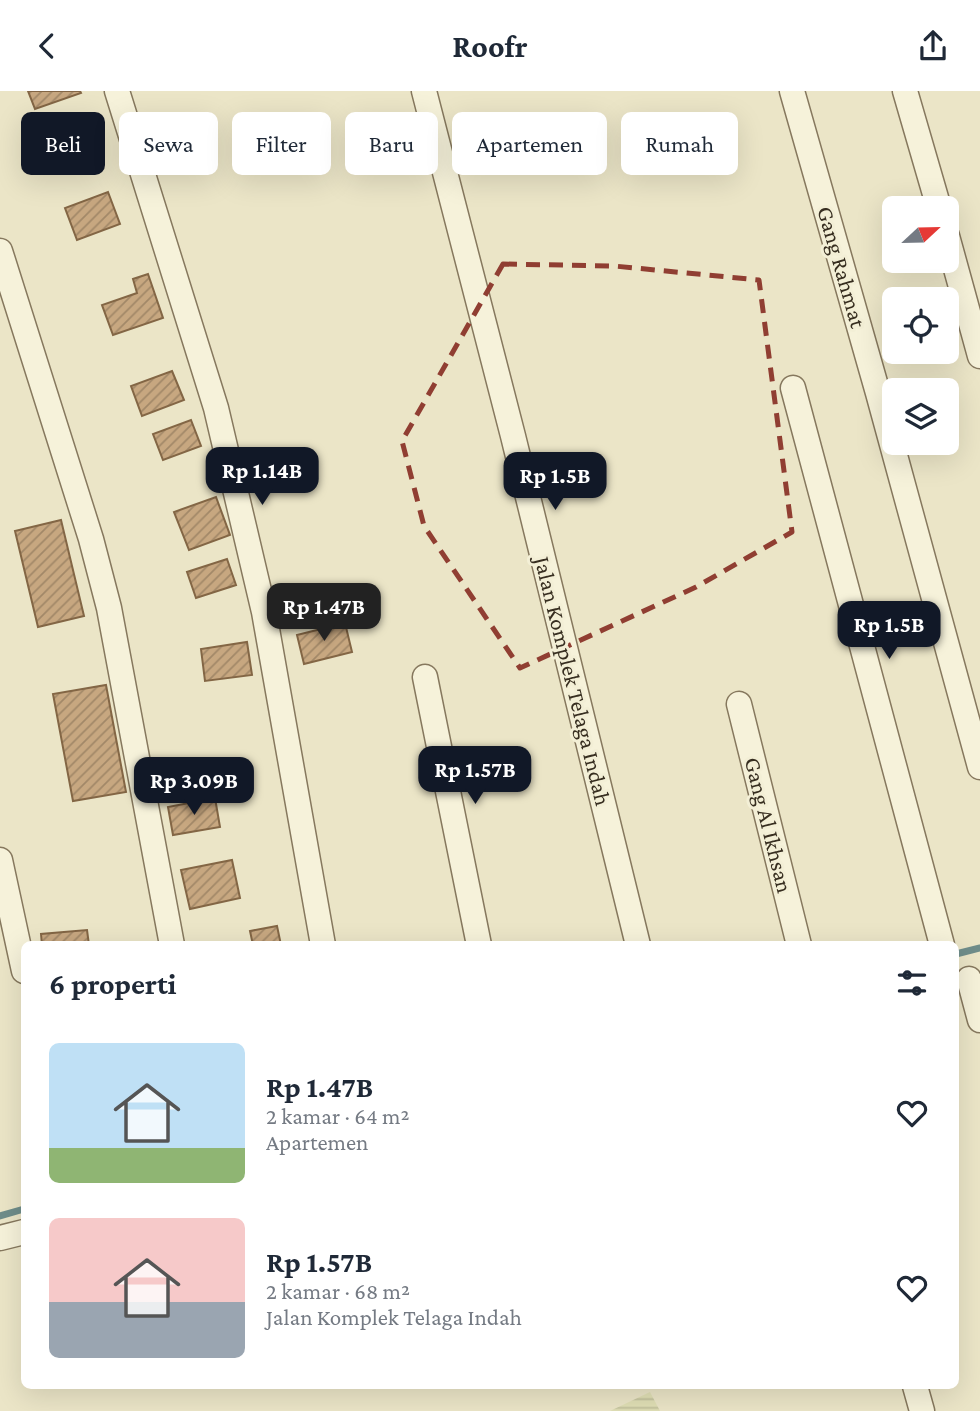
<!DOCTYPE html>
<html lang="id">
<meta charset="utf-8">
<style>
:root{--surface:#fff;--page:#f6f6f7;--text:#1f2937;--muted:#747a83;--accent:#111827}
body{margin:0;font-family:"Crimson Pro",serif;background:var(--page);color:var(--text);height:100vh;display:flex;flex-direction:column;font-size:26px;white-space:nowrap}
*{box-sizing:border-box;margin:0}
p{font-size:23px;color:var(--muted)}
.icon{flex:none;width:38px;height:38px;fill:none;stroke:currentColor;stroke-width:2;stroke-linecap:round;stroke-linejoin:round}
.map{position:relative;flex:1;overflow:hidden}
.details{position:absolute;left:21px;top:850px;width:938px;height:448px;display:flex;flex-direction:column;background:var(--surface);border-radius:10px;box-shadow:0 7px 28px #0002}
.details>*{flex:none}
.top-card{position:absolute;left:21px;top:21px;width:938px;height:63px;display:flex;gap:14px}
.needle{width:46px;rotate:68deg}
.tools{position:absolute;left:882px;top:105px;display:grid;gap:14px}
.tools a{display:grid;place-items:center;width:77px;height:77px;border-radius:10px;background:var(--surface);box-shadow:0 7px 28px #0002;font-size:35px}
.price{position:absolute;translate:-50% -60px;padding:0 16px;border-radius:14px;background:var(--accent);color:#fff;font-size:23px;line-height:46px;filter:drop-shadow(0 2px 4px #0008)}
.price::after{content:'';position:absolute;left:50%;top:42px;width:21px;height:16px;margin-left:-10px;background:inherit;clip-path:polygon(0 0,100% 0,50% 100%)}
.price.selected{background:#222;color:#fff}
ul{padding:0;list-style:none}
li{display:flex;align-items:center;gap:21px;height:175px;padding:0 28px}
li span{display:grid;place-items:center;flex:none;width:196px;height:140px;border-radius:10px;color:#555}
li>.icon{margin-inline-start:auto}
span .icon{width:84px;height:84px;fill:#fffc;stroke-width:1}
li b{font-size:30px}
h2{display:flex;justify-content:space-between;align-items:center;height:84px;padding:0 28px;font-size:30px}
.tag{padding:0 24px;border-radius:10px;background:var(--surface);box-shadow:0 7px 28px #0002;font-size:24px;line-height:63px}
.tag.selected{background:var(--accent);color:#fff}
header{display:flex;justify-content:space-between;align-items:center;height:91px;padding:0 28px;background:var(--surface);font-size:32px;font-weight:700}
.map>svg:first-child{display:block}
.farmland{fill:url(#farmland-rules)}
.lines{fill:none;stroke-linecap:round;stroke-linejoin:round}
.stream{stroke:#6f8d8a;stroke-width:7}
.building{fill:url(#building-hatch);stroke:#836645;stroke-width:2}
.minor-casing{stroke:#86785e;stroke-width:27}
.minor{stroke:#f6f2da;stroke-width:24}
.marked{fill:none;stroke:#903e32;stroke-width:5;stroke-dasharray:14 9;stroke-linejoin:round}
.labels{text-anchor:middle;stroke-width:6;stroke-linejoin:round;paint-order:stroke}
.street-label{font-size:23px;fill:#372e20;stroke:#f3efd6}
</style>
<header><svg class="icon" aria-label="back" viewBox="0 0 24 24"><path d="M15 5l-7 7 7 7"/></svg>Roofr<svg class="icon" aria-label="share" viewBox="0 0 24 24"><path d="M12 15V3M7 8l5-5 5 5M5 13v7h14v-7"/></svg></header>
<div class="map">
<svg width="980" height="1320" viewBox="0 0 980 1320">
<defs>
<pattern id="farmland-rules" width="6" height="5" patternUnits="userSpaceOnUse" patternTransform="scale(1.75)"><rect width="6" height="5" fill="#e0dfb5"/><path d="M0 2.5h6" fill="none" stroke="#c1c09b"/></pattern>
<pattern id="building-hatch" width="6" height="6" patternUnits="userSpaceOnUse" patternTransform="scale(1.75)"><rect width="6" height="6" fill="#c7a780"/><path d="M-1 1l2-2M0 6l6-6M5 7l2-2" fill="none" stroke="#a28868"/></pattern>
</defs>
<rect width="100%" height="100%" fill="#ebe5c7"/>
<polygon class="farmland" points="650,1301 660,1320 610,1320"/>
<g class="lines">
<g class="stream">
<polyline points="956,863 980,857"/>
<polyline points="0,1125 24,1118"/>
</g>
</g>
<g class="building">
<polygon points="28,0 80,0 81,2 35,18"/>
<polygon points="108,101 120,133 77,149 65,117"/>
<polygon points="148,183 163,227 113,244 102,214 137,202 133,188"/>
<polygon points="172,280 184,309 142,325 131,295"/>
<polygon points="191,329 201,355 163,369 153,343"/>
<polygon points="216,406 230,444 189,459 174,421"/>
<polygon points="61,429 84,525 38,536 15,440"/>
<polygon points="227,468 236,494 196,507 187,481"/>
<polygon points="345,532 352,561 304,573 297,544"/>
<polygon points="247,551 252,584 205,590 201,558"/>
<polygon points="106,594 126,701 73,710 53,603"/>
<polygon points="215,707 220,736 173,744 168,716"/>
<polygon points="232,769 240,807 190,818 181,779"/>
<polygon points="277,835 281,854 253,854 250,840"/>
<polygon points="87,839 89,854 42,854 41,843"/>
</g>
<g class="lines">
<defs>
<g id="minor">
<polyline points="117,0 216,317 264,521 323,854"/>
<polyline points="424,0 513,345 638,854"/>
<polyline points="792,0 878,302 980,676"/>
<polyline points="905,0 939,117"/>
<polyline points="947,145 980,265"/>
<polyline points="0,160 91,448 109,517 172,854"/>
<polyline points="793,297 942,854"/>
<polyline points="425,586 479,854"/>
<polyline points="739,613 799,854"/>
<polyline points="0,769 24,880"/>
<polyline points="969,888 980,929"/>
<polyline points="0,1147 24,1141"/>
<polyline points="915,1295 922,1320"/>
</g>
</defs>
<use href="#minor" class="minor-casing"/>
<use href="#minor" class="minor"/>
</g>
<path class="marked" d="M503,173L614,175L759,189L792,441L696,496L520,577L424,435L402,350Z"/>
<g class="labels">
<g class="street-label">
<text transform="translate(842 176) rotate(74)" y="8">Gang Rahmat</text>
<text transform="translate(573 590) rotate(76)" y="8">Jalan Komplek Telaga Indah</text>
<text transform="translate(769 734) rotate(76)" y="8">Gang Al Ikhsan</text>
</g>
</g>
</svg>
<div class="tools">
<a><svg class="needle" viewBox="-14 -14 28 28"><path d="M0-13l5 13h-10z" fill="#e53935"/><path d="M0 13l5-13h-10z" fill="#747a83"/></svg></a>
<a><svg class="icon" aria-label="locate" viewBox="0 0 24 24"><circle cx="12" cy="12" r="6"/><path d="M12 2v4M12 18v4M2 12h4M18 12h4"/></svg></a>
<a><svg class="icon" aria-label="layers" viewBox="0 0 24 24"><path d="M12 4l9 5-9 5-9-5zM3 14l9 5 9-5"/></svg></a>
</div>
<b class="price" style="left:262px;top:416px">Rp 1.14B</b>
<b class="price" style="left:555px;top:421px">Rp 1.5B</b>
<b class="price selected" style="left:324px;top:552px">Rp 1.47B</b>
<b class="price" style="left:889px;top:570px">Rp 1.5B</b>
<b class="price" style="left:475px;top:715px">Rp 1.57B</b>
<b class="price" style="left:194px;top:726px">Rp 3.09B</b>
<div class="top-card">
<a class="tag selected">Beli</a>
<a class="tag">Sewa</a>
<a class="tag">Filter</a>
<a class="tag">Baru</a>
<a class="tag">Apartemen</a>
<a class="tag">Rumah</a>
</div>
<section class="details">
<h2>6 properti<svg class="icon" aria-label="filters" viewBox="0 0 24 24"><path d="M4 7h16M4 17h16"/><circle cx="9" cy="7" r="2"/><circle cx="15" cy="17" r="2"/></svg></h2>
<ul>
<li><span style="background:linear-gradient(#bfe0f5 75%,#8fb573 0)"><svg class="icon" aria-label="home" viewBox="0 0 24 24"><path d="M3 11l9-7 9 7M6 9v11h12V9"/></svg></span><div><b>Rp 1.47B</b><p>2 kamar · 64 m²</p><p>Apartemen</p></div><svg class="icon" aria-label="heart" viewBox="0 0 24 24"><path d="M12 20l-8-8c-3-5 5-10 8-4 3-6 11-1 8 4z"/></svg></li>
<li><span style="background:linear-gradient(#f6c9c9 60%,#9aa5b1 0)"><svg class="icon" aria-label="home" viewBox="0 0 24 24"><path d="M3 11l9-7 9 7M6 9v11h12V9"/></svg></span><div><b>Rp 1.57B</b><p>2 kamar · 68 m²</p><p>Jalan Komplek Telaga Indah</p></div><svg class="icon" aria-label="heart" viewBox="0 0 24 24"><path d="M12 20l-8-8c-3-5 5-10 8-4 3-6 11-1 8 4z"/></svg></li>
</ul>
</section>
</div>
